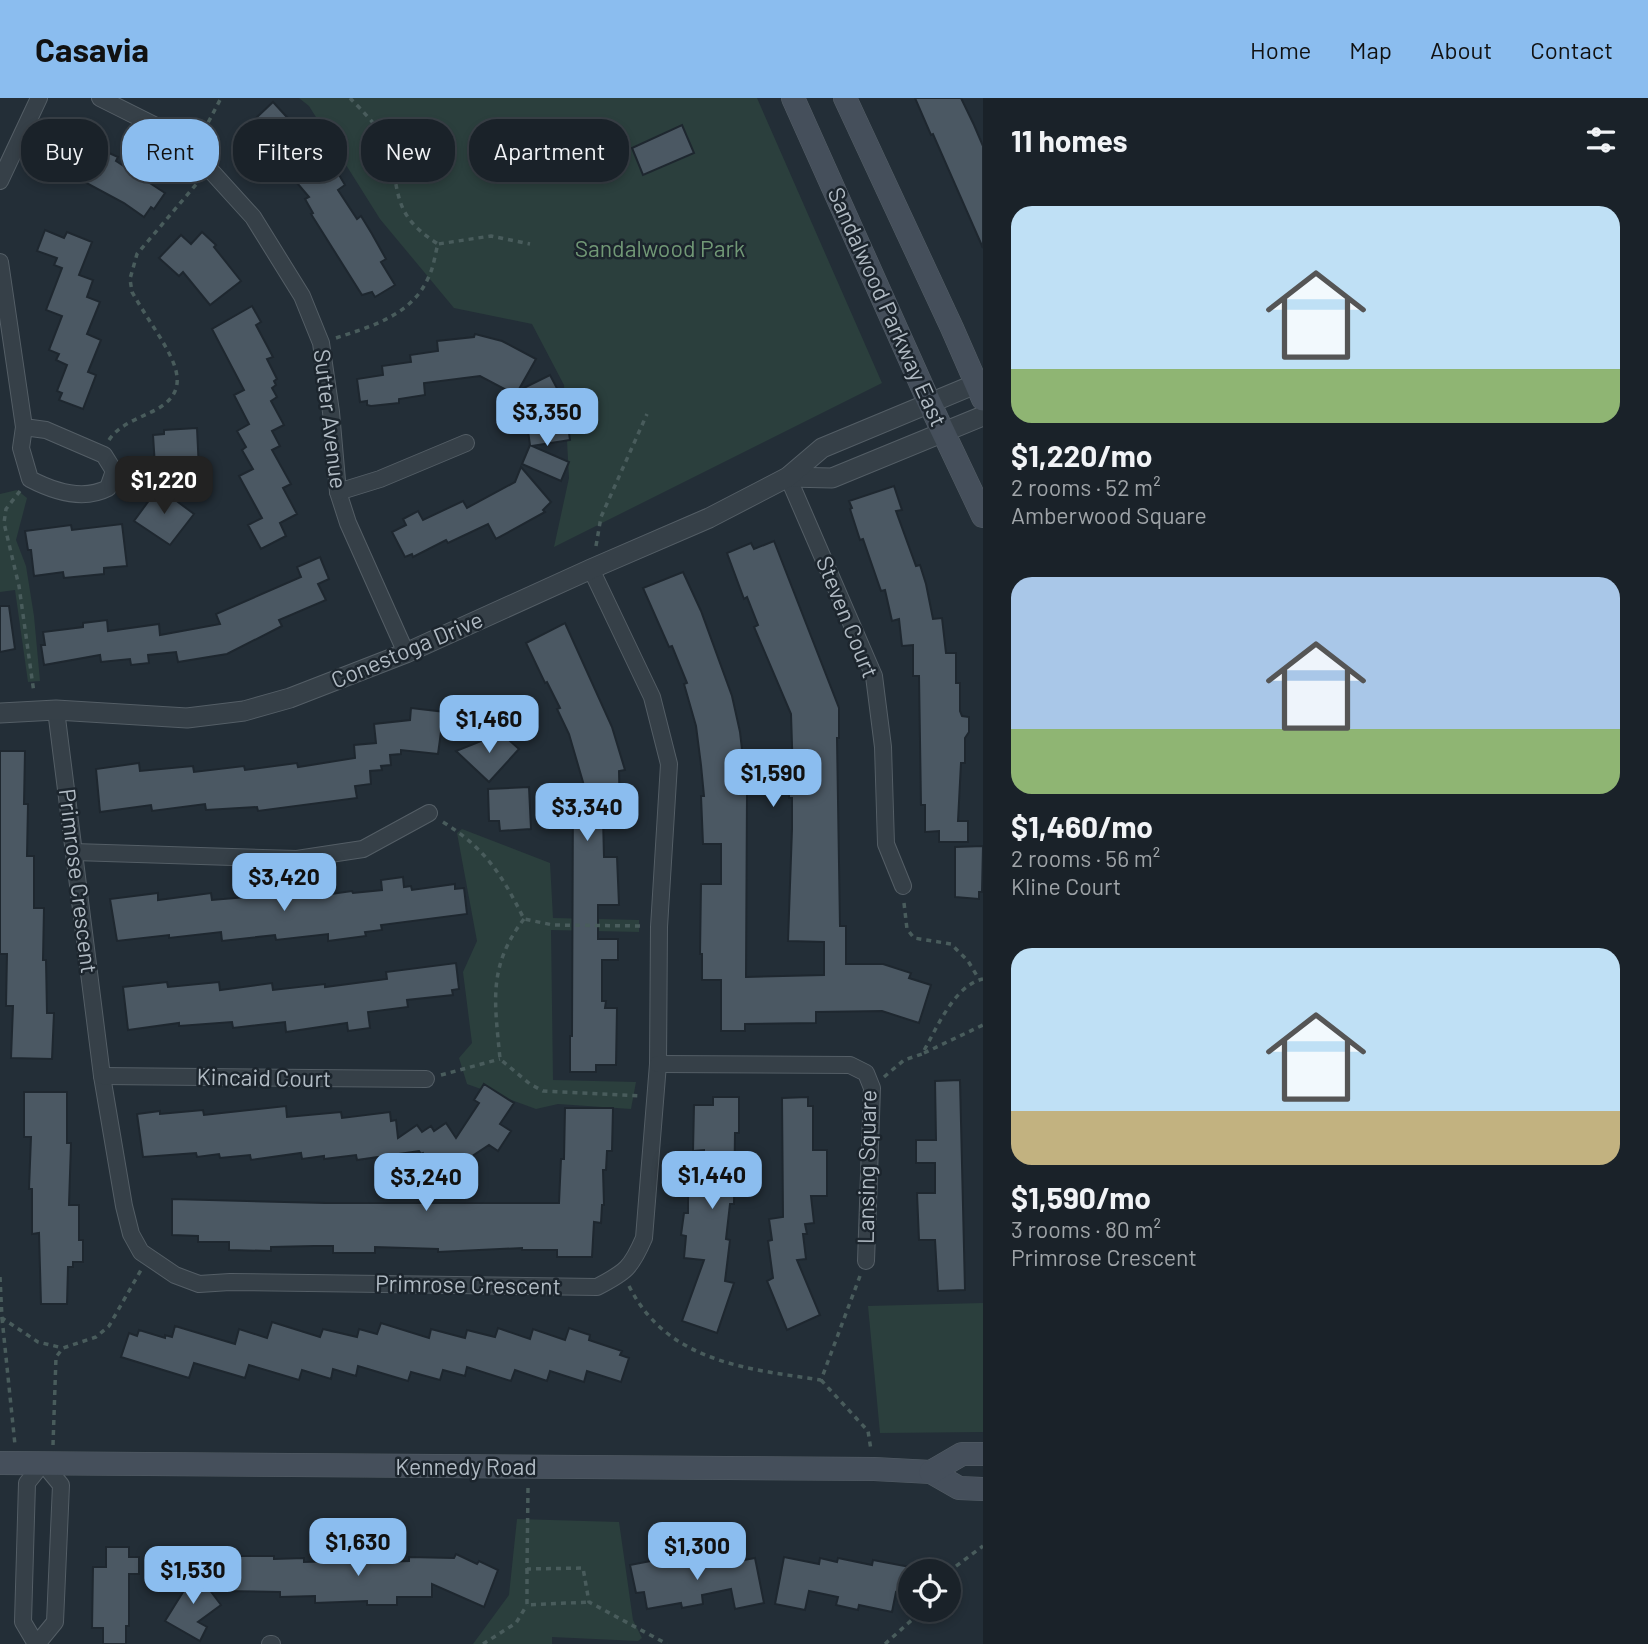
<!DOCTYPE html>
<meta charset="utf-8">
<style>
:root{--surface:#1a2229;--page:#232a31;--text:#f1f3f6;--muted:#9fa4a8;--line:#383f46;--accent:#8bbdef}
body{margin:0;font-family:Barlow,sans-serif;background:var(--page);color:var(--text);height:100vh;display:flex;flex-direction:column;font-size:26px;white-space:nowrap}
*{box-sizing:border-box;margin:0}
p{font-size:23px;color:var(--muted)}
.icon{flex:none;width:38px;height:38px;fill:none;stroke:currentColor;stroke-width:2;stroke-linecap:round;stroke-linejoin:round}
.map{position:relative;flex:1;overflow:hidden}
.drawer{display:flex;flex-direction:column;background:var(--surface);width:665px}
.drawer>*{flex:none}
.top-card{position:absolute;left:21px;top:21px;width:665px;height:63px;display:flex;gap:14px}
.buttons{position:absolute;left:898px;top:1461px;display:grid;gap:14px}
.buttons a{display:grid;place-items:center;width:63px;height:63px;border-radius:50%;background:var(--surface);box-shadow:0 4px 10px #0003,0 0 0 2px var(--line);font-size:35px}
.price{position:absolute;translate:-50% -60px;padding:0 16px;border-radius:14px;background:var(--accent);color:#111;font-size:23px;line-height:46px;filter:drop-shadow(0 2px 4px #0008)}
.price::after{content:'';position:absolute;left:50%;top:42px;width:21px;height:16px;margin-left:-10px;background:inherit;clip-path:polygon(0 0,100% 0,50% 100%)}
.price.active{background:#222;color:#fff}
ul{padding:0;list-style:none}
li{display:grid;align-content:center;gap:14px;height:371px;padding:0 28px}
li span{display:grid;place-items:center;height:217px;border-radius:21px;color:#555}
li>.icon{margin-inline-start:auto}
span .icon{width:126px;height:126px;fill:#fffc;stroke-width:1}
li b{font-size:30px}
h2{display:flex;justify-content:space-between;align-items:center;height:84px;padding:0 28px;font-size:30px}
.tag{padding:0 24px;border-radius:28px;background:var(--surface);box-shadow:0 4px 10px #0003,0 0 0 2px var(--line);font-size:24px;line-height:63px}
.tag.active{background:var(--accent);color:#111}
header{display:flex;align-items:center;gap:42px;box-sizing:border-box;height:98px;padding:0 35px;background:var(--accent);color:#111}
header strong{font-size:33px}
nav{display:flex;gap:38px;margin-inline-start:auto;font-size:24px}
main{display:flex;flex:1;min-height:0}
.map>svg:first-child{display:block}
.green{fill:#2b3f3d}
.building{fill:#4b5863;stroke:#1e272f;stroke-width:2}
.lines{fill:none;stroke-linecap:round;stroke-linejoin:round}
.minor-casing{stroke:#545e66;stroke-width:18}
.tertiary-casing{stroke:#545e66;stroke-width:21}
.secondary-casing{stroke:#545e66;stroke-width:24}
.path{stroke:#495c5c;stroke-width:3.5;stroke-dasharray:5 5;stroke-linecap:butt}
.minor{stroke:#364048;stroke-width:16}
.tertiary{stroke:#364048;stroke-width:19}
.secondary{stroke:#454f5b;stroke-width:23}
.labels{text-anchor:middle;stroke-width:5;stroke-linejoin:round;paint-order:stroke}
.park-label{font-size:23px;fill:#719876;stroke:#1c252d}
.street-label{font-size:23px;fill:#b1bbc4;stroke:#1c252d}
</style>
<header>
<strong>Casavia</strong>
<nav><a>Home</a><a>Map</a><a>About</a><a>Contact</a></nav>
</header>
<main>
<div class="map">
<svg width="983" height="1546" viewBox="0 0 983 1546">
<rect width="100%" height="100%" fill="#232e37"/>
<g class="green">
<polygon points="299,0 757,0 882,285 554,449 569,380 564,287 532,226 454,210 380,121 309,8"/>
<polygon points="17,392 27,400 16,442 26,468 34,518 40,583 28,584 15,492 0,494 0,396"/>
<polygon points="462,731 550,765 553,820 639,822 639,834 551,832 553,982 636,984 631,1011 558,1006 536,1011 467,986 459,960 472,945 463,874 477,843 457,735"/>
<polygon points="983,1205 983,1334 880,1335 868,1208"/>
<polygon points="517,1421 619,1424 633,1522 642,1540 638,1543 552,1539 552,1546 473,1546 509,1497"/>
</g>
<g class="building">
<polygon points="915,0 961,0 974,27 983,48 983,150 933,36 931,37"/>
<polygon points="273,4 295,28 296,26 335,70 345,87 338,92 357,121 361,118 372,136 386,161 381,164 395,187 375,199 372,194 362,197 311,116 313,115 305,101 309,99 276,60 273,63 250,38 258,30 256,27 258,25 255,21"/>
<polygon points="682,27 694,55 643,77 632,50"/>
<polygon points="71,38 118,59 116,63 165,95 154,111 151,109 144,119 124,105 68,75 66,81 44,72 53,50 64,55"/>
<polygon points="45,132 64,140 67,134 92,144 79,177 93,182 87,199 100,204 87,236 101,242 88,274 96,277 83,311 59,302 62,295 57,293 67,267 56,262 59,256 49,252 62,218 46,212 62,170 54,167 57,160 37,153"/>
<polygon points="202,134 216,147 214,149 241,183 210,207 183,174 179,178 159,160 181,137 191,146"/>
<polygon points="252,208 261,224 256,227 273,259 267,261 277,281 274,283 276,287 272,290 277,299 271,303 284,327 272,333 280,348 272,352 291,386 283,390 297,416 280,425 286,438 261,451 248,427 262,420 239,378 253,371 242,352 246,349 237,333 249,326 234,297 244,292 212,231"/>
<polygon points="475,236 502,243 536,261 518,293 550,277 561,298 525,316 516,297 480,278 424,285 425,297 399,301 399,305 371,308 367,307 367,303 360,304 357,281 383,277 382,268 411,264 410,257 438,253 437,243 474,239"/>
<polygon points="567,321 570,342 532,348 569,364 561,383 522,366 530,347 527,326"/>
<polygon points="197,330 199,372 170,374 175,367 155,368 153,337 164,336 164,332"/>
<polygon points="521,369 551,404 543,412 545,414 496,441 488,426 448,445 446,442 413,459 412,456 405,459 392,434 406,427 403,421 418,413 423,422 463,403 467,410 515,384"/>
<polygon points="161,386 176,398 174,401 194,416 170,447 134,423"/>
<polygon points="894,388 902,412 896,413 916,468 920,467 926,486 933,521 942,520 946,555 956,555 956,585 960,585 960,613 962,618 969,619 969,634 965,640 965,665 961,665 958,723 968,723 968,744 939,744 939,733 925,734 925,707 921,707 919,578 913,578 913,547 902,548 899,521 892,523 885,492 881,493 863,441 860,442 850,411 852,410 849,403"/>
<polygon points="122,426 127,468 104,470 104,476 64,480 63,474 34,478 31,452 28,452 25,433 71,427 72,432"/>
<polygon points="774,443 839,610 839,640 837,640 840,828 846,828 846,866 883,866 911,875 909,880 931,887 919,925 882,913 816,914 816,925 745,926 745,933 721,933 721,882 702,882 702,856 700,856 701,786 721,786 721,746 703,746 701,698 704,698 701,667 696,628 684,586 687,585 672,548 669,549 643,490 683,474 701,513 732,598 740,634 747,695 746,879 824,877 824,844 788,843 792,731 792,700 789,700 789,678 793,678 791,616 754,529 758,527 747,499 744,501 727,455 751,445 754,451"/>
<polygon points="320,459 329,481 318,486 326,502 279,522 282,528 227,556 178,564 176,554 148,557 149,565 131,567 130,561 101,564 100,557 44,567 41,547 45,547 43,534 83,529 83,525 107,522 108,533 159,526 160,537 220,526 216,516 301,479 297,469"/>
<polygon points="0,508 9,508 15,551 0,554"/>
<polygon points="565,525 612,629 625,672 619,673 620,719 603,720 604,759 617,759 619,807 598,807 598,841 618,841 618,862 602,862 602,903 606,903 605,910 617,910 616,967 596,967 596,974 570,974 570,938 572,938 573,691 585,691 569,636 557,611 560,610 547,584 545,585 526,545"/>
<polygon points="411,610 454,615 454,621 459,626 441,634 438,656 401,652 401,656 390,657 391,667 381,668 382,672 370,673 371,686 355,688 357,700 258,713 257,709 206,712 205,706 152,713 151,707 100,714 96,671 139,665 140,673 193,668 194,674 244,668 245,672 297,665 298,669 355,660 354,647 376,645 374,626 410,622"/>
<polygon points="501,635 519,651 489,684 456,653"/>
<polygon points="0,653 25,653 24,706 28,706 27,758 34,758 34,810 44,810 43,862 46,862 47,915 54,915 52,961 11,960 13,908 6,908 7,856 0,856"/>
<polygon points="529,689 531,731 500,733 499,723 489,723 488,691"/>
<polygon points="983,748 982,794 979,794 979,801 955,799 955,749"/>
<polygon points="403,779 404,789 411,788 412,792 455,786 455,791 464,790 467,816 381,827 382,832 365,834 366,838 328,843 328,836 276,842 275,837 222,843 221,834 169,840 169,837 117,843 110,801 158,795 158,802 211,795 212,802 316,793 316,798 352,793 353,795 382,792 381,782"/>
<polygon points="456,865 459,891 452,892 453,897 407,902 408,909 368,914 370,930 348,933 347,925 286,934 285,924 233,930 232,924 179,928 179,925 128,932 123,889 167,884 168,889 219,884 220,892 272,885 273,892 325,886 325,889 387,881 386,874"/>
<polygon points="960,982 965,1192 938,1193 935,1142 919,1142 917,1095 935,1095 935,1065 916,1065 916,1042 936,1042 935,983"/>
<polygon points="484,986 514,1005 500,1026 511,1033 498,1053 489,1047 454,1070 449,1062 434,1072 423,1055 421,1056 419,1053 357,1062 356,1057 324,1061 324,1058 302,1061 301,1055 251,1062 250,1057 220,1060 219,1056 197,1059 196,1055 143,1059 137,1016 160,1013 160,1016 203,1012 204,1017 286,1008 287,1019 341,1014 342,1020 390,1014 391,1023 396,1022 398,1040 417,1027 422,1034 431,1028 434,1033 446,1025 456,1040 479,1005 474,1002"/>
<polygon points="24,994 67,994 67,1045 71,1045 69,1107 79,1107 79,1142 83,1142 83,1164 73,1164 73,1169 68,1169 67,1206 41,1206 39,1135 32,1136 32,1091 29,1091 31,1039 24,1039"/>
<polygon points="713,999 739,999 739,1035 735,1035 734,1106 730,1106 726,1141 730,1142 725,1183 734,1185 717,1235 682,1223 704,1162 684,1160 686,1138 681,1137 684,1115 688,1115 688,1087 703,1087 704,1052 693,1053 694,1007 713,1007"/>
<polygon points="808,999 808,1008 813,1008 813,1052 827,1052 827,1098 811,1098 814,1125 805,1126 807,1136 803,1136 806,1161 797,1162 820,1217 787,1232 767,1183 773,1180 768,1143 772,1142 769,1121 783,1119 782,1000"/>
<polygon points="565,1010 613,1010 612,1053 607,1053 606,1072 603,1072 604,1107 602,1107 601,1125 594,1124 592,1159 557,1159 557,1152 522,1152 522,1150 438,1154 438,1151 375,1149 375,1155 333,1155 333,1148 314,1148 271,1149 271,1153 229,1152 229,1144 198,1144 198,1138 172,1137 172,1101 325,1105 559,1105 561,1061 564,1061"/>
<polygon points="272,1224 320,1239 323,1231 357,1239 359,1231 377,1236 381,1225 429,1240 431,1231 465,1240 467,1232 495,1239 498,1230 530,1241 533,1231 565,1242 569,1230 590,1237 589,1242 622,1253 620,1257 629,1260 621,1284 587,1273 584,1284 550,1273 547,1283 515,1272 511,1283 467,1269 465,1278 443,1272 440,1282 411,1274 408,1283 358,1268 356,1278 333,1271 331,1281 302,1272 299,1282 249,1267 245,1280 194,1265 189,1280 121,1259 129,1235 137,1238 139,1232 165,1240 165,1237 172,1239 175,1228 235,1246 239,1231 267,1240"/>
<polygon points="106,1449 129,1449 129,1459 139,1459 139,1476 129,1476 129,1528 126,1528 126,1546 103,1546 103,1530 92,1530 93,1469 106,1469"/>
<polygon points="456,1456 477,1466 479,1463 498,1472 484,1509 432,1486 432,1499 397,1499 397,1507 367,1507 367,1503 315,1505 315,1498 280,1499 280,1494 221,1493 222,1458 274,1458 274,1461 304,1460 304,1464 335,1463 335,1460 356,1459 356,1465 409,1463 409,1459 454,1460"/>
<polygon points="702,1459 703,1463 719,1459 721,1466 755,1460 764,1505 735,1511 731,1491 702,1497 703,1506 682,1510 681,1505 647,1511 644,1494 636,1495 630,1467 666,1460 668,1466"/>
<polygon points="784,1459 819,1466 820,1460 837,1464 838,1460 872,1467 873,1462 910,1469 905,1496 896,1494 892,1514 859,1507 858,1512 836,1507 838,1499 809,1493 805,1512 775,1506"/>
<polygon points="194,1471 221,1507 198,1524 207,1529 200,1543 165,1523 183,1494 176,1485"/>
</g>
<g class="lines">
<defs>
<g id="minor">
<polyline points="100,0 166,33 203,64 253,119 302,198 321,245 331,314 338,394 348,425 406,555"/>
<polyline points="0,83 39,0"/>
<path d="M0,164L24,329L21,350L30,381C53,393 83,403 108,390L114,373L104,357L46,332L24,329"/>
<polyline points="788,379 874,578 883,649 886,746 903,788"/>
<polyline points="338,394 380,381 466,345"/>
<path d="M56,612L102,978L124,1108L131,1136L141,1154L175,1177L199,1186L230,1184L597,1189C626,1174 631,1170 644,1140L658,966L659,829L669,666L652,599L591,471"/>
<polyline points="74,754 297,761 363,751 429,715"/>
<polyline points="658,966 850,967 866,975 872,990 866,1163"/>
<polyline points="102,978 426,981"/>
<polyline points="36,1546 23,1524 27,1385 43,1365 61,1387 55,1524 37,1546"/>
<polyline points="270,1546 272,1546"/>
</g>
<g id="tertiary">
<polyline points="788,379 832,380 983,318"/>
<polyline points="0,615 56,612 187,620 244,613 290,600 406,555 591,471 709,420 788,379 822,350 983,283"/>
</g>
<g id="secondary">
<polyline points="793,0 929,304 983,418"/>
<polyline points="845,0 952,230 983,301"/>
<polyline points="0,1365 874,1371 931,1374 959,1390 983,1391"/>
<polyline points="931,1374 962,1356 983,1356"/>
</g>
</defs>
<use href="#minor" class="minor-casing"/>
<use href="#tertiary" class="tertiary-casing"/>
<use href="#secondary" class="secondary-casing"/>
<g class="path">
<path d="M350,0C362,13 381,30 387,48C402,96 390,115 438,146"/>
<polyline points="199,42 221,0"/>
<path d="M336,240C372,228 413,217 429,178C434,168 435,156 438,146L491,138L530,146"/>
<path d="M109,342C118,328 135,322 149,315C193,296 177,267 158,236C149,222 140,208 132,194L130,181L137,156L199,83"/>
<polyline points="20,393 6,411 4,425 19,488 34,595"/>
<polyline points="596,448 601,419 647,316"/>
<path d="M443,724C486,751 502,777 524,821L553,827L642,828"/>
<polyline points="904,805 907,831 914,840 951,846 968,863 979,881"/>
<path d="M524,821C487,869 495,905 500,961L530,986L543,993L640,998"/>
<polyline points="924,955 983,927"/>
<polyline points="441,977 500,961"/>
<path d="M884,979L904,962L922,956C936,932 954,887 983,881"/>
<polyline points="0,1179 2,1220 38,1244 63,1250"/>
<path d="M629,1188C667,1264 747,1271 821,1282L860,1178"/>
<polyline points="2,1220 15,1347"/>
<polyline points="821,1282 868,1333 871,1352"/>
<polyline points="53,1347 56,1259 63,1250 96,1239 109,1228 141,1172"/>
<polyline points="528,1390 527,1471 583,1470 589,1504 667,1546"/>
<polyline points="527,1471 527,1507 589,1504"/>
<polyline points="948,1474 983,1448"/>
<polyline points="483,1546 516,1525 527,1507"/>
<polyline points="885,1546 915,1519 919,1512"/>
</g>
<use href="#minor" class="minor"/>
<use href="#tertiary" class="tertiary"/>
<use href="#secondary" class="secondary"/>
</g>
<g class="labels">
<g class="park-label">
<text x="660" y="159">Sandalwood Park</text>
</g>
<g class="street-label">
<text transform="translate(887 209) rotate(66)" y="8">Sandalwood Parkway East</text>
<text transform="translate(330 321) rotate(83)" y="8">Sutter Avenue</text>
<text transform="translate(847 519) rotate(68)" y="8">Steven Court</text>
<text transform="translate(407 552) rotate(-23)" y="8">Conestoga Drive</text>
<text transform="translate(78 783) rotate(83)" y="8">Primrose Crescent</text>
<text transform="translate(264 980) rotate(1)" y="8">Kincaid Court</text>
<text transform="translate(867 1069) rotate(-89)" y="8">Lansing Square</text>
<text transform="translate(468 1187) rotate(1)" y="8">Primrose Crescent</text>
<text x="466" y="1377">Kennedy Road</text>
</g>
</g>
</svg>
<div class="buttons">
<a><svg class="icon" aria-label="locate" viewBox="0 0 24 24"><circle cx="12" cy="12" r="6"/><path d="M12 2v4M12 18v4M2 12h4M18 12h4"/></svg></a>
</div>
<b class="price" style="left:547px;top:350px">$3,350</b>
<b class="price active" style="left:164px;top:418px">$1,220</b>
<b class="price" style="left:489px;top:657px">$1,460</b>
<b class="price" style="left:773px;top:711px">$1,590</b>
<b class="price" style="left:587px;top:745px">$3,340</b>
<b class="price" style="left:284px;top:815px">$3,420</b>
<b class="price" style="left:712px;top:1113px">$1,440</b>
<b class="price" style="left:426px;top:1115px">$3,240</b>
<b class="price" style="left:358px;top:1480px">$1,630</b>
<b class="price" style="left:697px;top:1484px">$1,300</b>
<b class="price" style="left:193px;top:1508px">$1,530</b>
<div class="top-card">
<a class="tag">Buy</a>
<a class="tag active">Rent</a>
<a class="tag">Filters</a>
<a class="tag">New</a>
<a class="tag">Apartment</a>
</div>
</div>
<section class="drawer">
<h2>11 homes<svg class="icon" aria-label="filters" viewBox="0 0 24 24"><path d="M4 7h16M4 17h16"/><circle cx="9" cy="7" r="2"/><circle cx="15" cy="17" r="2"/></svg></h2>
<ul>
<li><span style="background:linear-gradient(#bfe0f5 75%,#8fb573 0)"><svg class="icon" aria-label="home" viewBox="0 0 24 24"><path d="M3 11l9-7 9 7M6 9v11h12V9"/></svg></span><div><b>$1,220/mo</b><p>2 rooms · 52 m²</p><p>Amberwood Square</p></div></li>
<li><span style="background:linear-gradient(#a9c7e8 70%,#8fb573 0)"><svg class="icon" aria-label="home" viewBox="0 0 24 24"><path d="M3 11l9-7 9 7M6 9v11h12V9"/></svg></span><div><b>$1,460/mo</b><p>2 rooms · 56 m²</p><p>Kline Court</p></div></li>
<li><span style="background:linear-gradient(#bfe0f5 75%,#c2b280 0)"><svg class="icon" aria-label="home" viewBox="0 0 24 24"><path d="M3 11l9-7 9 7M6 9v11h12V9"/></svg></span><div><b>$1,590/mo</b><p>3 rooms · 80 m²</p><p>Primrose Crescent</p></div></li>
</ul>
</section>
</main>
